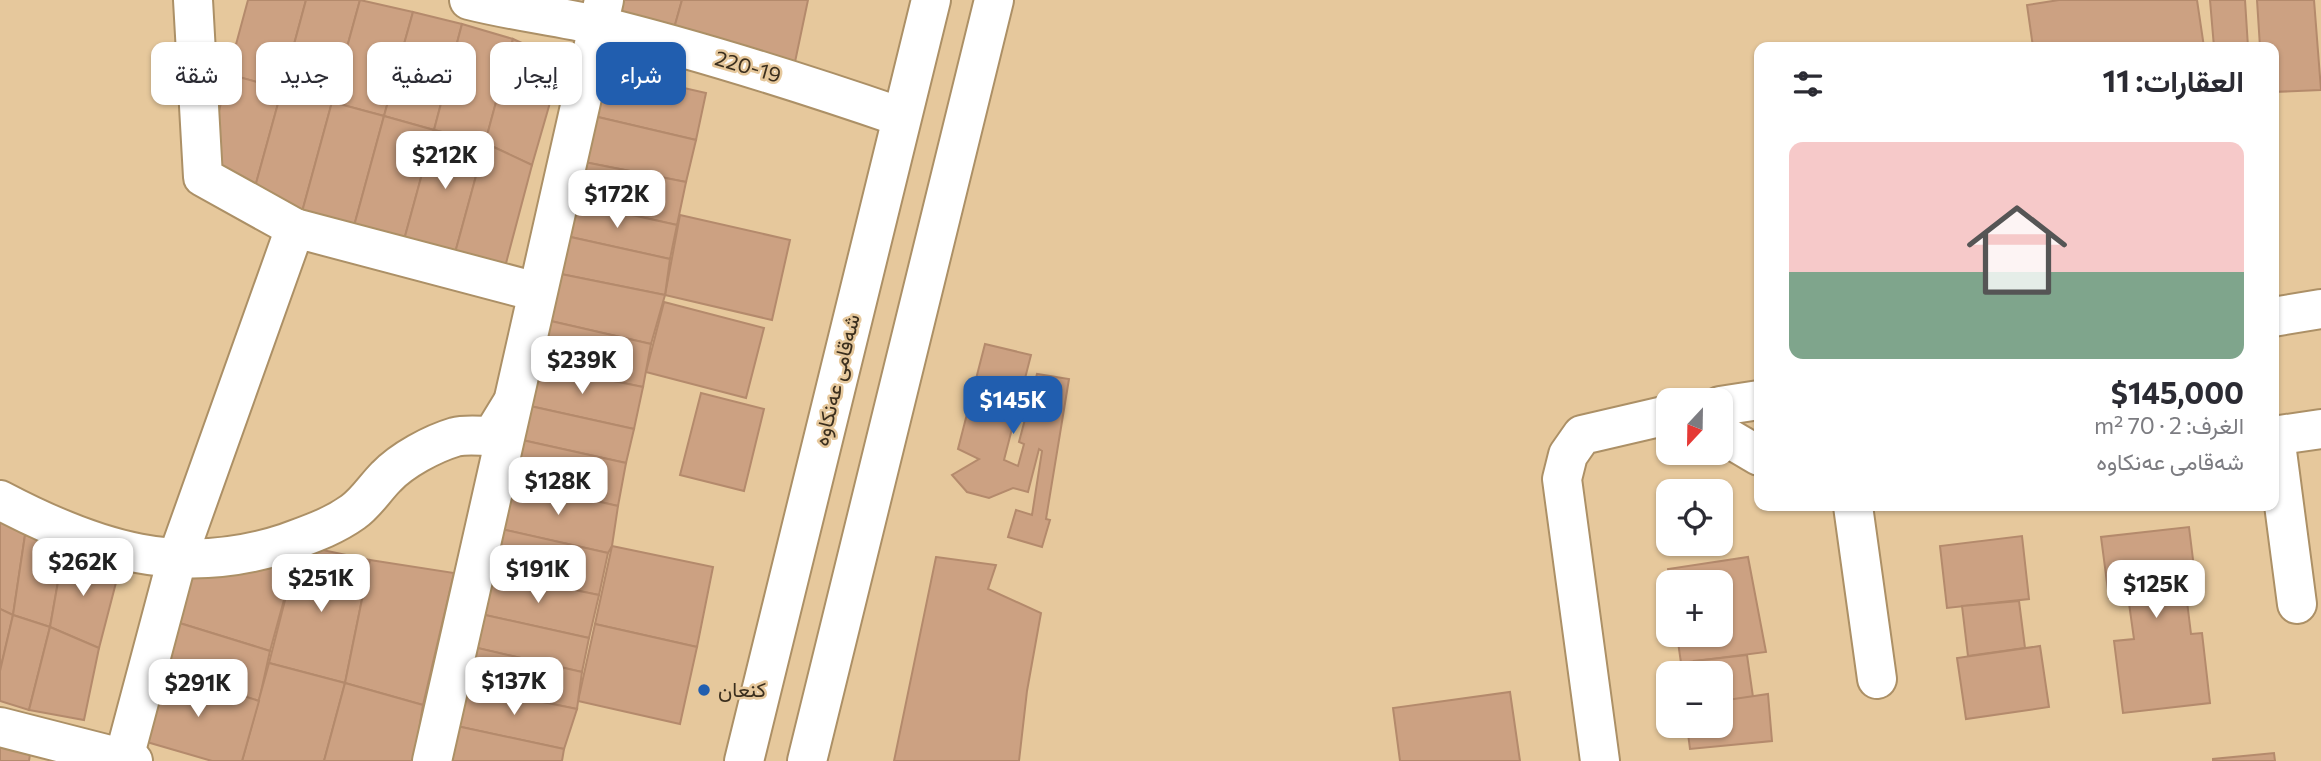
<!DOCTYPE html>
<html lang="ar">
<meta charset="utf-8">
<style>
:root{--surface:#fff;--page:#f7f7f7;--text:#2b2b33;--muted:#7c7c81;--line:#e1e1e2;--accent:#215eaf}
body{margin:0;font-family:Commissioner,Vazirmatn,sans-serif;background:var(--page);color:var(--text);direction:rtl;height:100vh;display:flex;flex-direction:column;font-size:26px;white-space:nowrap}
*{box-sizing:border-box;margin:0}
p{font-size:23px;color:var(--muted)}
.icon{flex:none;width:38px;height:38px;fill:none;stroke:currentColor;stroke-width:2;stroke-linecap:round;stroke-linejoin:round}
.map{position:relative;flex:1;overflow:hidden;direction:ltr}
.drawer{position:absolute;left:1754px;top:42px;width:525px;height:469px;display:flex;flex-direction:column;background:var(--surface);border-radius:14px;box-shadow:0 2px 5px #0004;direction:rtl}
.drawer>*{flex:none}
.hud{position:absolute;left:21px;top:42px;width:665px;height:63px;direction:rtl;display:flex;gap:14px}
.needle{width:46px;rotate:202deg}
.buttons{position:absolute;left:1656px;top:388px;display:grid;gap:14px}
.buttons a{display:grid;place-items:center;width:77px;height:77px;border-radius:14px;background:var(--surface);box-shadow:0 2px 5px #0004;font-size:35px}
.price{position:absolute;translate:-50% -60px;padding:0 16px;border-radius:14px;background:#fff;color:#222;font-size:23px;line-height:46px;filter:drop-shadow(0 2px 4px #0008)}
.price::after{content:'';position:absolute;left:50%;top:42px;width:21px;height:16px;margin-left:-10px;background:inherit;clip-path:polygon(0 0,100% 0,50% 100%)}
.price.active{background:var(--accent);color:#fff}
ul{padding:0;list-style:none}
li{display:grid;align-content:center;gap:14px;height:371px;padding:0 35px}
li+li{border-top:2px solid var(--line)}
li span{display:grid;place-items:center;height:217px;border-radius:14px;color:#555}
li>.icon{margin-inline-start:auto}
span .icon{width:126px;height:126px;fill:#fffc;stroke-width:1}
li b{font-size:30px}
h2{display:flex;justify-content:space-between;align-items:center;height:84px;padding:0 35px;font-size:30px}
.chip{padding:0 24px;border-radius:14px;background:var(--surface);box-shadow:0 2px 5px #0004;font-size:24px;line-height:63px}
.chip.active{background:var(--accent);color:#fff}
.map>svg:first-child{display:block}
.building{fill:#cca182;stroke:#b48a6c;stroke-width:2}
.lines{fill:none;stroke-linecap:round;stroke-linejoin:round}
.minor-casing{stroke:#ac9066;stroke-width:42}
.highway-casing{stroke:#ac9066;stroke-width:42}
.minor{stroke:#fff;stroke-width:38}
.highway{stroke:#fff;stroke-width:38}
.poi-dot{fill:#215eaf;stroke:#e6c89c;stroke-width:2.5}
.labels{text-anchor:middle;stroke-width:5;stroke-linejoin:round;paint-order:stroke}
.street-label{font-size:21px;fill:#3b2f1e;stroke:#e6c89c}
.poi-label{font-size:21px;fill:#3b2f1e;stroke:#e6c89c;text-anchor:start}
</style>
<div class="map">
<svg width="2321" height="761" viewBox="0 0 2321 761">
<rect width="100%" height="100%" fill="#e6c89c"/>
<g class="building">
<polygon points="248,0 306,0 282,89 228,74"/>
<polygon points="306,0 360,0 332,102 282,89"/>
<polygon points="360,0 413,12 384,116 332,102"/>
<polygon points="622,0 682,0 673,32 619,17"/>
<polygon points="682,0 808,0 795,62 673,32"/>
<polygon points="2059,0 2197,0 2204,47 2033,47 2027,5"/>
<polygon points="2210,0 2245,0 2248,47 2214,47"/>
<polygon points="2257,0 2314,0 2321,90 2273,92 2273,47 2260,47"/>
<polygon points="413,12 462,24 434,130 384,116"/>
<polygon points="462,24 513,39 485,143 434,130"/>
<polygon points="513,39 562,61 532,165 485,143"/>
<polygon points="596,68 706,93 696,140 585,114"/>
<polygon points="228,74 282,89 252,198 203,177"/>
<polygon points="282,89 332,102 302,212 252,198"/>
<polygon points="332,102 384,116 354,226 302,212"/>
<polygon points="585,114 696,140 686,182 574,160"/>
<polygon points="384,116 434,130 404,240 354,226"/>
<polygon points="434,130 485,143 455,253 404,240"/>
<polygon points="485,143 532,165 505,267 455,253"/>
<polygon points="574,160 686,182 677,225 564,200"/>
<polygon points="564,200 677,225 670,259 557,234"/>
<polygon points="680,215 790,240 772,320 665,295"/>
<polygon points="557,234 670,259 665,295 551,272"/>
<polygon points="551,272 665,295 651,344 542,319"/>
<polygon points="664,302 764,328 746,398 646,372"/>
<polygon points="542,319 651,344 643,387 530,364"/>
<polygon points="985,344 1031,355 1004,460 1018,466 1024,444 1019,442 1037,374 1069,379 1046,519 1050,520 1042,547 1008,537 1016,510 1032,515 1042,451 1039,449 1028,492 1013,488 989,498 967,492 952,475 979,459 958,449"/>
<polygon points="530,364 643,387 634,429 521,404"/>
<polygon points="701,393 764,409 744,491 680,475"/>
<polygon points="521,404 634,429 626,463 513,438"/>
<polygon points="513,438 626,463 618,506 508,481"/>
<polygon points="508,481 618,506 612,546 608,553 497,528"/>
<polygon points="0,520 25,535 13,615 0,609"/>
<polygon points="2189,527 2196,584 2185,585 2191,634 2202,633 2210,703 2123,713 2114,641 2134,639 2128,596 2109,598 2101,537"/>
<polygon points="497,528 608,553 599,595 486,572"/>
<polygon points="25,535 64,548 50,627 13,615"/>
<polygon points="2022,536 2029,599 1947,608 1940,546"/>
<polygon points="299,545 270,651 173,621 189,576"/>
<polygon points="299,545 370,560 345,683 269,663"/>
<polygon points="612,546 713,567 697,647 595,624"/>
<polygon points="64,548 119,571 99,648 50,627"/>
<polygon points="936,557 996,565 988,589 1041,613 1027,691 1019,761 894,761"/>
<polygon points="1748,557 1766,652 1681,663 1677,635 1720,635 1720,583 1670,583 1668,569"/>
<polygon points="370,560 454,573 423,705 345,683"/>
<polygon points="486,572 599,595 589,638 476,613"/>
<polygon points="2019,601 2025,648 1968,656 1962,606"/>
<polygon points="0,609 13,615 0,671"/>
<polygon points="476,613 589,638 582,672 469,646"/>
<polygon points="13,615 50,627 29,710 0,701 0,671"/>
<polygon points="173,621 270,651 259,701 158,669"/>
<polygon points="595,624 697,647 680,724 578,701"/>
<polygon points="50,627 99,648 84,720 29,710"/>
<polygon points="469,646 582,672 577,709 463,686"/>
<polygon points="2040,646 2049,707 1966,719 1957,658"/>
<polygon points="1747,655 1753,697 1720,701 1720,674 1696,674 1694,661"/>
<polygon points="269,663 345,683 324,761 242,761"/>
<polygon points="158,669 259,701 242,761 212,761 140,740"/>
<polygon points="345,683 423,705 414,761 324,761"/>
<polygon points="463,686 577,709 564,749 452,725"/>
<polygon points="1510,692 1520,761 1400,761 1393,708"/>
<polygon points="1768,694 1772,741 1690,749 1687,726 1720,726 1720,701"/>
<polygon points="452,725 564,749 562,761 443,761"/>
<polygon points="0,735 32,741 29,761 0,761"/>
<polygon points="2274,753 2275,761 2213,761 2213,759"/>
</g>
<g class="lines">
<defs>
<g id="minor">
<polyline points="193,0 203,177 295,228"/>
<path d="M469,0C512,11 557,16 600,26C702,51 802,83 901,117"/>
<polyline points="2273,317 2321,309"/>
<polyline points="1720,406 1759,400"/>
<polyline points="1720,433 1759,456"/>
<polyline points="2273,436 2321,429"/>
<polyline points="2275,436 2297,604"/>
<path d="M0,500C95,550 180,578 286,543C310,534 332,527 353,512C366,503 375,488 386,477C402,460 432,444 455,437C466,434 480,436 492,436L511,405"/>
<polyline points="1853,506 1877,679"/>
<polyline points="0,727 133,761"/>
<polyline points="124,758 177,559 295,228 537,292"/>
<polyline points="432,761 604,0"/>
<polyline points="1600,761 1562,479 1568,455 1582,435 1668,415"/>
</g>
<g id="highway">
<polyline points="744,761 931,0"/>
<polyline points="807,761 994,0"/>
</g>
</defs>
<use href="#minor" class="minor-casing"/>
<use href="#highway" class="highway-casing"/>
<use href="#minor" class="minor"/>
<use href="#highway" class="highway"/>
</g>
<circle class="poi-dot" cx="704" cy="690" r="7"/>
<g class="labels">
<g class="street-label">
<text transform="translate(748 67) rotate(16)" y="7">220-19</text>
<text transform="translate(837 380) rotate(-76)" y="7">شەقامی عەنکاوە</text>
</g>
<g class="poi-label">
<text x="718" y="697">كنعان</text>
</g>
</g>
</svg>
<div class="buttons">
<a><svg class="needle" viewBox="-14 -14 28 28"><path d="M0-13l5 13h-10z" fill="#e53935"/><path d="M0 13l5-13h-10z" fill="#7c7c81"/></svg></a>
<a><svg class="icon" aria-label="locate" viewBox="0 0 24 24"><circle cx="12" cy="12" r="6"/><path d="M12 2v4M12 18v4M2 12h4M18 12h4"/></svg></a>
<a>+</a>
<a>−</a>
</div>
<b class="price" style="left:445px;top:191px">$212K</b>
<b class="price" style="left:617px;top:230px">$172K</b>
<b class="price" style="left:582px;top:396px">$239K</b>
<b class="price active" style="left:1013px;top:436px">$145K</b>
<b class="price" style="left:558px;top:517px">$128K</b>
<b class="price" style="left:83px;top:598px">$262K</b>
<b class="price" style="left:538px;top:605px">$191K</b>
<b class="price" style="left:321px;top:614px">$251K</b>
<b class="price" style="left:2156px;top:620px">$125K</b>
<b class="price" style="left:514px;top:717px">$137K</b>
<b class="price" style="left:198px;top:719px">$291K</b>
<div class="hud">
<a class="chip active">شراء</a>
<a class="chip">إيجار</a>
<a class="chip">تصفية</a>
<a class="chip">جديد</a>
<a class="chip">شقة</a>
</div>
<section class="drawer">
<h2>العقارات: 11<svg class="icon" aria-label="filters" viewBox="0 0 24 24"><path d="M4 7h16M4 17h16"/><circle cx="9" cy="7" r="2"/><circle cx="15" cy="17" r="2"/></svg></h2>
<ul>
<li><span style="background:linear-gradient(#f6c9c9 60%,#7fa58c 0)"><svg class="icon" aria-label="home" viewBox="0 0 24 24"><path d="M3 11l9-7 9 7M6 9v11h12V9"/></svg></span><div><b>$145,000</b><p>الغرف: 2 · 70 m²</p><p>شەقامی عەنکاوە</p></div></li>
</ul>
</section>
</div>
